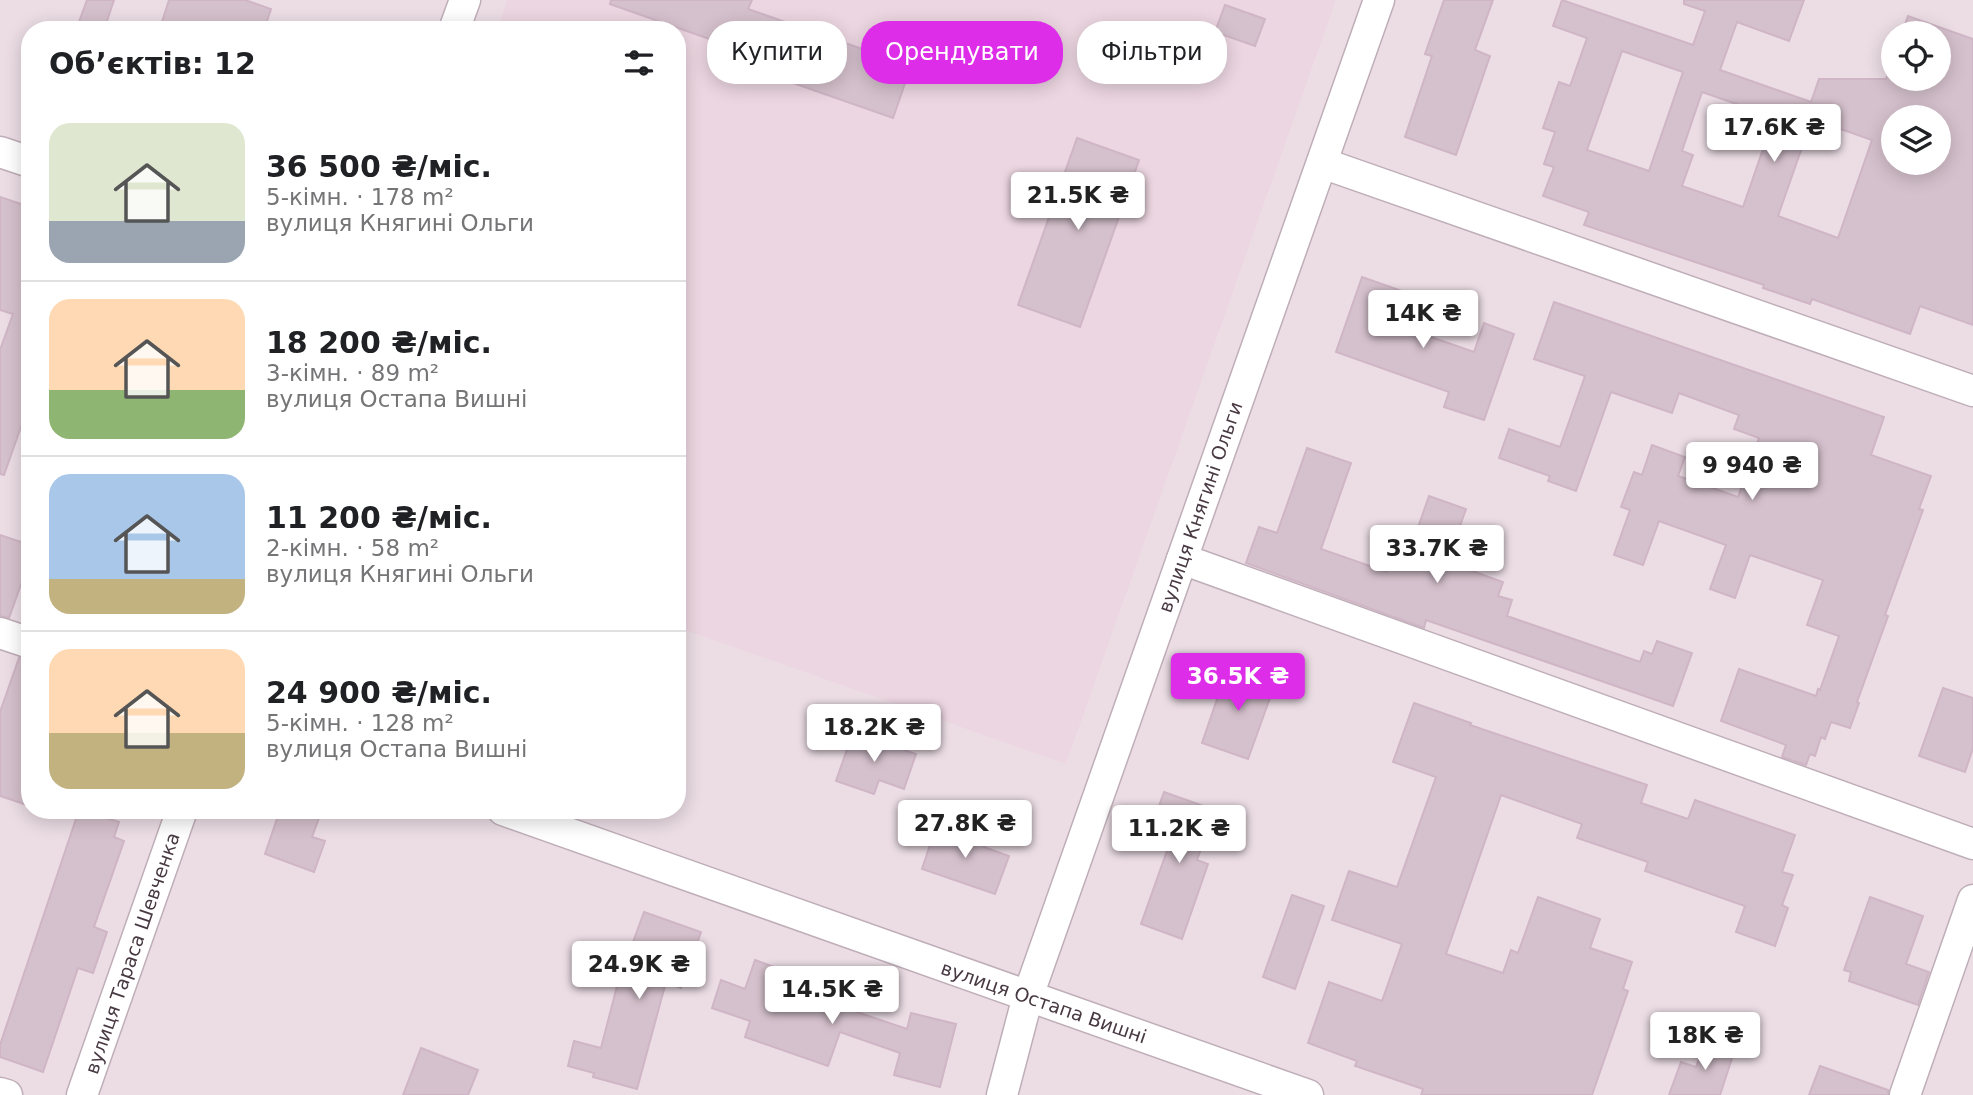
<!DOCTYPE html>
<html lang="uk">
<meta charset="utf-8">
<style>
:root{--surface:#fff;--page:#f6f6f6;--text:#202124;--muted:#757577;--line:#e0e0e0;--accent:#dd2de9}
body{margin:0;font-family:"DejaVu Sans",sans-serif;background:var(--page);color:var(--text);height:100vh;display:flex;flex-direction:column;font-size:26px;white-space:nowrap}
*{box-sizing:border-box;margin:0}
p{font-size:23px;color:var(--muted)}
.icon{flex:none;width:38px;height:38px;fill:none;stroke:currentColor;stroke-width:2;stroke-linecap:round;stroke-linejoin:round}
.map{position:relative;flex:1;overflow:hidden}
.panel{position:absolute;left:21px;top:21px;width:665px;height:798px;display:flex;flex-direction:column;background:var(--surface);border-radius:28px;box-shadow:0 4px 18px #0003}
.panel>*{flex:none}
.top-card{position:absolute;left:707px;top:21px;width:665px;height:63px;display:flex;gap:14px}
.tools{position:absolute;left:1881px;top:21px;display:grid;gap:14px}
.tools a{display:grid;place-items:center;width:70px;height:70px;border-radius:50%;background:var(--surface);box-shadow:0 4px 18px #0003;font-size:35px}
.price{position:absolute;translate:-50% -60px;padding:0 16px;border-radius:7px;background:#fff;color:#222;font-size:23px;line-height:46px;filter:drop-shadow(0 2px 4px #0008)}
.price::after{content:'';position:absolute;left:50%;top:42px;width:21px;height:16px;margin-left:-10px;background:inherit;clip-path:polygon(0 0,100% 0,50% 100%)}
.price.active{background:var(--accent);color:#fff}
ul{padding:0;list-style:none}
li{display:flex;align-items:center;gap:21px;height:175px;padding:0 28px}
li+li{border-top:2px solid var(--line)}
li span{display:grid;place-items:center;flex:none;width:196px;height:140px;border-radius:21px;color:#555}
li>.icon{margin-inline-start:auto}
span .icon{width:84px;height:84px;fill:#fffc;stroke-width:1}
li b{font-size:30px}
h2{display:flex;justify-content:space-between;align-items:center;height:84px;padding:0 28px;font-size:30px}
.chip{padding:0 24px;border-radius:28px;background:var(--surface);box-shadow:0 4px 18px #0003;font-size:24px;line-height:63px}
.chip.active{background:var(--accent);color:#fff}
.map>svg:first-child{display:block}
.residential{fill:#ecdde5;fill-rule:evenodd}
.education{fill:#ecd6e1}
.building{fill:#d5c1cd;stroke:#cfb5c5;stroke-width:2;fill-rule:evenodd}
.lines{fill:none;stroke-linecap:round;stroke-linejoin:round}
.street-casing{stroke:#bfaeb8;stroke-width:33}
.street{stroke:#fff;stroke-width:30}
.labels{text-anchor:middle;stroke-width:5;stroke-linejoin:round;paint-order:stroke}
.street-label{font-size:19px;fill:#483942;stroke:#fff}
</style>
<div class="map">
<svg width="1973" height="1095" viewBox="0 0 1973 1095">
<rect width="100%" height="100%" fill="#f4ebf0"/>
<path class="residential" d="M0,0H1973V1095H0ZM30,30H677V810H30ZM1894,33H1939V79H1894ZM1894,117H1939V163H1894Z"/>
<polygon class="education" points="507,0 1336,0 1066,764 677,627 677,30 497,30"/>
<g class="building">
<polygon points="87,0 114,0 104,30 76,30"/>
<polygon points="169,0 245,0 271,9 264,30 174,30 161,25"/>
<polygon points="611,0 752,0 748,9 911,66 893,118 753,69 758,56 610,4"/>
<polygon points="1444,0 1493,0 1475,50 1490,56 1456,155 1405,137 1432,56 1425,54"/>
<path d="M1562,0L1693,45L1705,11L1684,4V0H1804L1789,41L1737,22L1720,70L1811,102L1819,79H1886L1894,57V79H1939V33H1902L1908,16L1973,39V325L1920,306L1910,334L1812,299L1810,304L1763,288L1764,285L1584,225L1589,212L1543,196L1554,167L1544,164L1555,132L1543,128L1559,82L1570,86L1587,38L1553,26ZM1622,51L1683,72L1649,171L1587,150ZM1702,92L1774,117L1743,207L1682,186L1693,155L1682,151ZM1894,117H1939V163H1894ZM1812,119L1872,140L1838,238L1778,216Z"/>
<polygon points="1225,5 1265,19 1255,46 1215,32"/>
<polygon points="1077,138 1139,160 1080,327 1018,305"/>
<polygon points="0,197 30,207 30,401 4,475 0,474 0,350 13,314 0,310"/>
<polygon points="1362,277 1405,292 1398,313 1432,325 1428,336 1474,352 1484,323 1514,334 1484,420 1444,407 1449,392 1336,352"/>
<polygon points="1554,302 1884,417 1871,455 1931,476 1919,509 1923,510 1885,615 1888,616 1857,702 1859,703 1850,728 1831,722 1825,739 1821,737 1815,756 1810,754 1806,765 1782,757 1786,745 1721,721 1739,669 1816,696 1818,689 1820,690 1839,636 1807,625 1823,580 1750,555 1735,598 1710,589 1726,545 1659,521 1643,565 1614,555 1630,510 1621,507 1634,472 1642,475 1652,445 1685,457 1678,476 1738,497 1759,438 1734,429 1739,415 1679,393 1672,413 1611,392 1576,491 1548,481 1550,476 1499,458 1509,429 1560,447 1585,376 1534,359"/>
<polygon points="1307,448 1351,463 1321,549 1387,572 1402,528 1416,533 1429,496 1466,509 1447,562 1503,582 1498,596 1512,600 1507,616 1640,662 1644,651 1652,654 1657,641 1692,653 1673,706 1426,620 1424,628 1246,563 1259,527 1277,533"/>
<polygon points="0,535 30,545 30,559 9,618 0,616"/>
<polygon points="19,658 30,660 30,806 0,796 0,712"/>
<polygon points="1228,667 1275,684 1248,759 1202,743"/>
<polygon points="1943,688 1973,698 1973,748 1965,772 1919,756"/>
<polygon points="1414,703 1471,723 1470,725 1647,785 1641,803 1688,819 1695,800 1795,835 1782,872 1793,875 1782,905 1788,908 1775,946 1736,932 1745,906 1645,871 1648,862 1577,838 1582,824 1501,795 1446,954 1503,973 1511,950 1518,953 1538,897 1600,919 1590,948 1632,962 1623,989 1628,991 1592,1095 1421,1095 1423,1089 1355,1066 1357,1061 1308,1043 1329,982 1382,1001 1402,944 1332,920 1349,871 1397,887 1436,777 1393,762"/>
<polygon points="853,732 916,754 904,789 879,780 874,794 836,781"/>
<polygon points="1164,792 1215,810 1197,860 1208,864 1182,939 1141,924 1174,831 1153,823"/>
<polygon points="79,810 119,822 114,837 124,841 94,927 107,932 93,973 78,968 43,1072 0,1057 0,1045"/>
<polygon points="280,810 322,810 312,837 325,841 314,872 265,854"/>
<polygon points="937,824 986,841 984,847 1009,856 995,894 922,869"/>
<polygon points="1292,895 1324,906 1295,989 1263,977"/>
<polygon points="1870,897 1923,916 1906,964 1929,972 1918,1005 1849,981 1851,972 1844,970"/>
<polygon points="644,912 701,932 681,988 666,982 637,1089 593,1077 594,1073 568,1066 574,1041 601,1048 617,986"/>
<polygon points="755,960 785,971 780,986 907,1029 911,1013 956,1024 940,1087 894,1075 900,1053 840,1032 828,1066 745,1037 750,1021 712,1008 721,980 745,989"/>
<polygon points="1706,1039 1735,1049 1720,1095 1669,1095 1681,1062 1696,1067"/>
<polygon points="421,1048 478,1070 468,1095 403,1095"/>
<polygon points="1820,1066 1888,1090 1888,1095 1809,1095"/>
</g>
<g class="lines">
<defs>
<g id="street">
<polyline points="454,30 465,0"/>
<polyline points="0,152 30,162"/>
<polyline points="1322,163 1973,391"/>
<polyline points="1182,559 1973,844"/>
<polyline points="0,633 30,643"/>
<polyline points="503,810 1308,1095"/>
<polyline points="0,1093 7,1095"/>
<polyline points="82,1095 182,810"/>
<polyline points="1002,1095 1028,996 1379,0"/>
<polyline points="1905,1095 1973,900"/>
</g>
</defs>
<use href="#street" class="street-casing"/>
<use href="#street" class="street"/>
</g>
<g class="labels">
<g class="street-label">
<text transform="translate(1200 507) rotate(-71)" y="7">вулиця Княгині Ольги</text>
<text transform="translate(132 953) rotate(-71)" y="7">вулиця Тараса Шевченка</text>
<text transform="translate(1044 1002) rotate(19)" y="7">вулиця Остапа Вишні</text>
</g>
</g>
</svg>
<div class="tools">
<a><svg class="icon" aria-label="locate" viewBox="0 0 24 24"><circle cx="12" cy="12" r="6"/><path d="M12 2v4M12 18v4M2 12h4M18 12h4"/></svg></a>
<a><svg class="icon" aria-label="layers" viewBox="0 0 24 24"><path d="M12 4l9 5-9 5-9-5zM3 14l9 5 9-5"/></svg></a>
</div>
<b class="price" style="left:1774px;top:164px">17.6K ₴</b>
<b class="price" style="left:1078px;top:232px">21.5K ₴</b>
<b class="price" style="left:1423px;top:350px">14K ₴</b>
<b class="price" style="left:1752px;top:502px">9 940 ₴</b>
<b class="price" style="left:1437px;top:585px">33.7K ₴</b>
<b class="price active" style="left:1238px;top:713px">36.5K ₴</b>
<b class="price" style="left:874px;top:764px">18.2K ₴</b>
<b class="price" style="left:965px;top:860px">27.8K ₴</b>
<b class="price" style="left:1179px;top:865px">11.2K ₴</b>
<b class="price" style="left:639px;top:1001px">24.9K ₴</b>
<b class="price" style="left:832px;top:1026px">14.5K ₴</b>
<b class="price" style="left:1705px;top:1072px">18K ₴</b>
<div class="top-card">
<a class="chip">Купити</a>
<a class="chip active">Орендувати</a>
<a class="chip">Фільтри</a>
</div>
<section class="panel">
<h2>Об’єктів: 12<svg class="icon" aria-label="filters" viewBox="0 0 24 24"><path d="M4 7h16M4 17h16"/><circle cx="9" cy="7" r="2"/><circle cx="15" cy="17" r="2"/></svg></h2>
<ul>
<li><span style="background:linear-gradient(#dfe7d0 70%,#9aa5b1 0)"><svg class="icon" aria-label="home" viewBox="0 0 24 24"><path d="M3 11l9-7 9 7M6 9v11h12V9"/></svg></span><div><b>36 500 ₴/міс.</b><p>5-кімн. · 178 m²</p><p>вулиця Княгині Ольги</p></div></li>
<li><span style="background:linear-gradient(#ffd9b3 65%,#8fb573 0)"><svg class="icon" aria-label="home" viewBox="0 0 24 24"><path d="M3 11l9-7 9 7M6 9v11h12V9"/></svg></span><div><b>18 200 ₴/міс.</b><p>3-кімн. · 89 m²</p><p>вулиця Остапа Вишні</p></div></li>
<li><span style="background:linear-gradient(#a9c7e8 75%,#c2b280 0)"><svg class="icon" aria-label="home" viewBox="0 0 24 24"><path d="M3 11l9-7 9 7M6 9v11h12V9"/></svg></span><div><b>11 200 ₴/міс.</b><p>2-кімн. · 58 m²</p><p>вулиця Княгині Ольги</p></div></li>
<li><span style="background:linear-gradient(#ffd9b3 60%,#c2b280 0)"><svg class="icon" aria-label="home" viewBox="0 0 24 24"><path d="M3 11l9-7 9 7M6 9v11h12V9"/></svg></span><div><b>24 900 ₴/міс.</b><p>5-кімн. · 128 m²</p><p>вулиця Остапа Вишні</p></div></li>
</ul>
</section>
</div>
